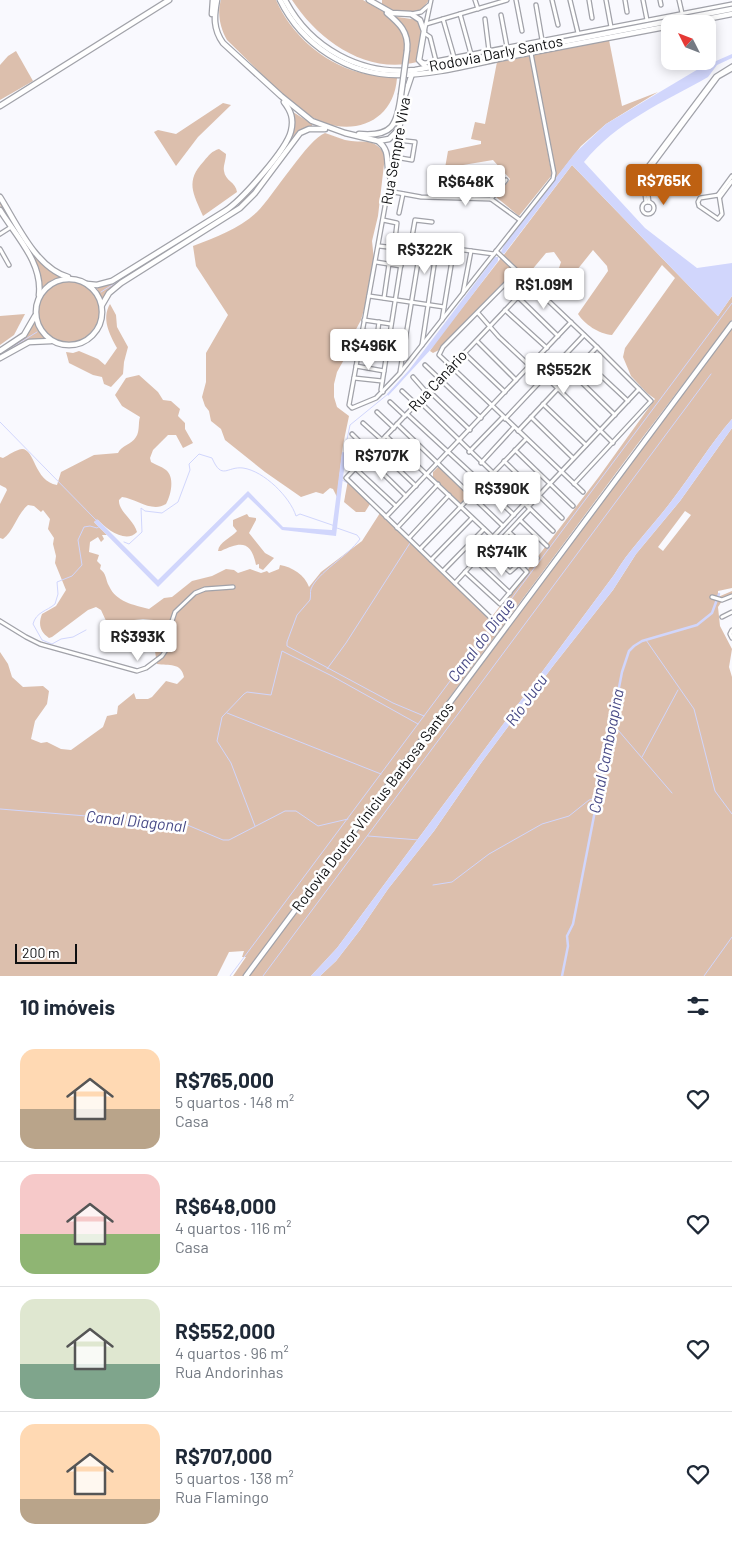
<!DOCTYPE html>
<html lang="pt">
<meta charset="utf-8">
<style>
:root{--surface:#fff;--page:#f2f2f3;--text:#1f2937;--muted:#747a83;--line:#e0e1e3;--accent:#be6112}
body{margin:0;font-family:Barlow,sans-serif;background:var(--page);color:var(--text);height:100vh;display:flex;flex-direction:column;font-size:19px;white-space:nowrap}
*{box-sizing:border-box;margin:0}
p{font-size:16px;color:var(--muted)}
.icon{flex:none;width:28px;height:28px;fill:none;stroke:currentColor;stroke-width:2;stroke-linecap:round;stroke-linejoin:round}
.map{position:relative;height:976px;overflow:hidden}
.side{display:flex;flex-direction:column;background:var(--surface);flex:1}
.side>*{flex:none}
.needle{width:32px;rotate:312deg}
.buttons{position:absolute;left:661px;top:15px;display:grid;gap:10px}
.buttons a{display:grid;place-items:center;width:55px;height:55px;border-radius:10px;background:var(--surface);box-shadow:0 2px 12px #0003;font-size:25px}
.scale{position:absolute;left:15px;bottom:12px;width:62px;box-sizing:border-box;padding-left:5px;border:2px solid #0e0f11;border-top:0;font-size:14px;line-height:18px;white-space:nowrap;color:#0e0f11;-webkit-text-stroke:4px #fff;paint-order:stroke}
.price{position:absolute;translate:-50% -42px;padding:0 11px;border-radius:5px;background:#fff;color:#222;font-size:16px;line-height:32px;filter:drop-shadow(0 1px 2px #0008)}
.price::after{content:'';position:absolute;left:50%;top:30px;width:15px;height:11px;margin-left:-8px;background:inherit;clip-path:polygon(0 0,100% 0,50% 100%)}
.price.current{background:var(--accent);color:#fff}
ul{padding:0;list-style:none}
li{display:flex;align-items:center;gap:15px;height:125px;padding:0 20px}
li+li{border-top:1px solid var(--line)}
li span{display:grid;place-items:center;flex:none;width:140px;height:100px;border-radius:15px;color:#555}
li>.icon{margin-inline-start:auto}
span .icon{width:60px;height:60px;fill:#fffc;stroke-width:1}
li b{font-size:21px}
h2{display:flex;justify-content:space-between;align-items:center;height:60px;padding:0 20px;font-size:21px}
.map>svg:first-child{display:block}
.green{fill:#dcbfad;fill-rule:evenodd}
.water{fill:#d1d6fc}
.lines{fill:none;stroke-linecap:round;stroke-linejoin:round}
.stream{stroke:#d1d6fc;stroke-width:1}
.canal{stroke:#d1d6fc;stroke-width:2.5}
.minor-casing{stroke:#a1a2a9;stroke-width:5.5}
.major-casing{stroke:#a1a2a9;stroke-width:7}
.minor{stroke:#fff;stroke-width:3}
.major{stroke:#fff;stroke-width:4.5}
.major-bridge-casing{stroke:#a1a2a9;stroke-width:7;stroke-linecap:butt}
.major-bridge{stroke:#fff;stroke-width:4.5}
.labels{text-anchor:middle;stroke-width:5;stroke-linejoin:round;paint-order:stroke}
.street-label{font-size:15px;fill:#0e0f11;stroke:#fff}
.water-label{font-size:16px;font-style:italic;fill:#494b87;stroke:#fff}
</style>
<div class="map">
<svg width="732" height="976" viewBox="0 0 732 976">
<rect width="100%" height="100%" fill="#f9f9fe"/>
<g class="green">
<path d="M221,0H276C291,34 322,62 358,72C371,76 384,76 397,78C394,118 360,135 324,123C313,119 301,110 291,103L227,40C220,28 217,13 221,0Z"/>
<path d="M292,0H363L391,16L418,20L423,31L417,62C366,75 318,40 292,0Z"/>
<polygon points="382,0 429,0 421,11 399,14 382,5"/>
<polygon points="609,40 622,106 658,92 606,124 581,146 556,178 533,55"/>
<polygon points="16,51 33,81 0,100 0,65 8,56"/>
<polygon points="530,56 552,175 519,216 496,197 510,179 493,160 445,168 448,151 481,144 481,141 471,139 475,122 485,124 497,62"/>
<polygon points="223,103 231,105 198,137 176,166 154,132 158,130 176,134"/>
<polygon points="293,112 312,124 312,127 304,130 245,203 118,283 102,300 96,286 105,285 226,212 242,200 288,141"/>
<path d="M325,133C332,135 338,138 345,140C362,144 376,136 385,156L378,216L372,241L374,260L366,302L361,320L353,335L346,356L337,372L334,384V397L337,407L349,416L343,445L337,497L333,489L330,488L323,494L316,492L301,497L265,472L225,440L221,429L211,421L209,411L205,406L202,397L206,382V353L228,315L196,266L193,246C216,237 239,229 257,212C274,195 308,139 325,133Z"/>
<path d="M219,149L226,154C226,160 223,166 224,171C225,181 236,182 237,192L203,216C193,193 185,181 204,161C209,155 212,151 219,149Z"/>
<path d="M572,165L718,316L732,296V320L636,446L243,976H233L246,957H242L244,951L229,952L217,976H0V652L8,664L12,677L23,687L43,686L49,691L47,704L35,721L31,739L41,743L47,742L61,749L71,750L103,727L107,716L117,714L118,706L134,693L136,699H148L152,697L166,681L177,684L184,677C181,662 169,666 157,664L154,645C159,635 170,634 164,621L143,619L107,623L101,610L96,607L88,610L52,637L49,638C40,632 38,624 42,614L56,606L66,590L55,563L56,556L53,544L54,538L48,529L50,519L43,510L41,512L34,506L28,505C17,514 14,531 3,539L0,538V504L7,490L6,488L0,485V457L3,458C9,455 15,450 22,449C35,449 34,481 57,485L61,472L94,455L118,453C122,445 131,445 136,437C140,431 138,423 140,417L122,406L115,395L126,378L139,375L158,392L163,400L171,401L180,409L178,416L185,423V429L193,443L183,448L176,435H168L153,450L150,458L151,462C156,465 161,466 166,470C175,477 171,495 166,504C152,513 137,499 122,497L119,500C118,511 134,520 137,532C126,544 106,529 98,520L94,522L107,535H102L104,539L101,542L98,537L90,542L89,552L99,555L97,561L101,565L100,569C107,574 105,579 109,586C116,602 134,605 149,609L164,598L172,597L192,581L212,576L226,569L234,570L238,573L250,569L261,573L267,571L269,573L279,569L280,565C292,567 305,575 309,587L321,572L362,541L380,513L490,619L598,478L655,399L647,393L631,376L623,357L625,348L675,278L662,265L612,335C599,334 584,324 578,314L608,271L607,266L593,250L565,285H562L556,277L561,262L554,252L546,253L526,277L503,256Z"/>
<path d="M0,199C16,225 33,265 62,277L52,280L41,288L40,275L37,265L0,205Z"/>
<polygon points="501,258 515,271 439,350 433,353 430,351 437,340"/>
<path d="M71,281C78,282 87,284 93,288C118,307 82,365 48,336C40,329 36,318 38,308C40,291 55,282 71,281Z"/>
<path d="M110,304L116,315L117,327L128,347L124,362L123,374L111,387L104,384L102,377L93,375L69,363L66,352L73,353L79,351L98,359L105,365L117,348C110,335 101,319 110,304Z"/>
<polygon points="25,314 14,335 0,345 0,316"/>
<polygon points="35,322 45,338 25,342 0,357 0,353 26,335"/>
<path d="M732,326V419C710,444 693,473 673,499C654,525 630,548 614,575L337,948L311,976H247Z"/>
<path d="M732,428V588L718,591V597L732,591V596L722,601L718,607L720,626L732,649L729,667L732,677V976H320L336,961L360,930L388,889L434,831L481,763L553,666L613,590L636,554L680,501ZM685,511L691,515L663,551L658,547Z"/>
<polygon points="439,466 469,496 461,504 433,477 433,472"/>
<polygon points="348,480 370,504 365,512 356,512 344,502"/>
<path d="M247,514L249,517L256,518V520L249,533L265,553L274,558L263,570L259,568V564L256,565C251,540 240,542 221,551H218C219,542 231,538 237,531L233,526V520Z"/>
</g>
<g class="water">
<path d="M732,54V58L717,65L708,77C664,102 616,122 584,162L645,228L697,268L732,263V296L718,316L572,165L504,254L501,252L504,245L575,153L606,124L700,68Z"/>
<polygon points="495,257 498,257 498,261 433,347 388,396 387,394 409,370"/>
<path d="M732,419V428L680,501L636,554L613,590L553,666L481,763L434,831L388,889L360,930L336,961L320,976H311L337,948L614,575C630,548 654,525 673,499C693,473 710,444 732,419Z"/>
<polygon points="342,452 346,453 336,536 282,530 248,497 158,587 94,522 97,519 158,580 248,491 283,527 332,530"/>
</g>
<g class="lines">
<g class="stream">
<polyline points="283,150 298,131"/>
<polyline points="229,212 245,200 269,170"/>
<polyline points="101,292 213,222"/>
<polyline points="0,355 37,332"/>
<polyline points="393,390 402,380"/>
<polyline points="0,422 96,520"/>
<polyline points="344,454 350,425 388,394"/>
<polyline points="342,480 352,485"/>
<polyline points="356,490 380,513"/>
<path d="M337,528L357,535L360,539C348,556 317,573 311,589C310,592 311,596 310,600L297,615L287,642V646L393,703L424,716"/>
<polyline points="408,540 493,623"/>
<path d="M124,542L129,544L142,532L141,508L145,511L162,513L178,502L190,470L189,464L199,454L212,458C222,481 227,466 243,468C264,471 290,497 296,516L300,514L335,526"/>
<path d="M86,630L73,637L61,639L52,644L42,640L33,624C36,612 47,611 55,604L58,594L57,582L72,576L82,565L78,540L84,527L90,526L97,528L100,526"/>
<polyline points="646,640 694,709 715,791 732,814"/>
<polyline points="327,669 346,643 410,543"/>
<polyline points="227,713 381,774"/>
<polyline points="612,723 672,793"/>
<polyline points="642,757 678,690"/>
<polyline points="0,809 185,824 223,840 229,840 285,811 296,811 318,826 348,819"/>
<polyline points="255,826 231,763 217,741 222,717 244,694 247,692 271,695 282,651 332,676 418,724"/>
<polyline points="368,836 419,840"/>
<polyline points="433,885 452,882 489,854 542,824 569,816 589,800 597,798"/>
<polyline points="230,976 732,303"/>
<polyline points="263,976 711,374"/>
<polyline points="704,976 732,937"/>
</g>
<polyline class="canal" points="562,976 568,946 567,936 573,924 622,672 629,651 634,646 642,641 697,625 712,613 719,594"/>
<defs>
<g id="minor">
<polyline points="431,0 424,33 430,37 436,61"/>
<polyline points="475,0 478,9"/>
<polyline points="516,0 522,31"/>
<polyline points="552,0 558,25"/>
<polyline points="570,0 578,33"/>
<polyline points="589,0 592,18"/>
<polyline points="606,0 611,27"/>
<polyline points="625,0 627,12"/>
<polyline points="643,0 647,20"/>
<polyline points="660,0 661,5"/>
<polyline points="679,0 682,13"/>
<polyline points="536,5 542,40"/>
<polyline points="411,14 421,12 429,5"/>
<polyline points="460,14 471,54"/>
<polyline points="501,15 507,47"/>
<polyline points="443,19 454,57"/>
<polyline points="485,19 489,51"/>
<polyline points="426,24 507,0"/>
<polyline points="421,62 425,63 732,4"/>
<polyline points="399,129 349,405 352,408 376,398 400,373 553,179 554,173 530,48"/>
<polyline points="395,157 412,160 415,142 397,140"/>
<polyline points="388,191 421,197 491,199 520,220"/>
<polyline points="718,195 732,176"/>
<polygon points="719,195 722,214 718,219 699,206 698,202 700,198"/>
<polyline points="720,197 732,181"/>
<polyline points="491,199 506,180"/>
<circle cx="648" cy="208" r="6"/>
<polyline points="646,202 643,180 646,169 716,76 732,66"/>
<polyline points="649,202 646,179 648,171 718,77 732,69"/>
<polyline points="399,213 403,194"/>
<polyline points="383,220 397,223 394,248"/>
<polyline points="0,234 11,227"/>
<polyline points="411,243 415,220 432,222"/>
<polyline points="379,246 404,249"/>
<polyline points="0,249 9,265"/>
<polyline points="496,251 597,347 651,401 574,484"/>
<polyline points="376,262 401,266"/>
<polyline points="517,272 443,347 439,355 583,492"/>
<polyline points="463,293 471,251"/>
<polyline points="369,296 444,307"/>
<polyline points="518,297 558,336"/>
<polyline points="384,298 389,264"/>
<polyline points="505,310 547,348"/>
<polyline points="478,313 499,337 530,366"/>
<polyline points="364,320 391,324"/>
<polyline points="442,320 454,248"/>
<polyline points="362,331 389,335"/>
<polyline points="477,341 516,380"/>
<polyline points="360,342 387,346"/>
<polyline points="376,344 379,322"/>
<polyline points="422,345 437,246"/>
<polyline points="464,353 505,392"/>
<polyline points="584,360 628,401"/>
<polyline points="532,363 613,443"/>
<polyline points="425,365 481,418"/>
<polyline points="356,366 384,371"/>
<polyline points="400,372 421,244"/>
<polyline points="572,373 615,415"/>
<polyline points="413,377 427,393"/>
<polyline points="354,378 382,381"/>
<polyline points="402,391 416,404"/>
<polyline points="429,391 470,430"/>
<polyline points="383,392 381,390 404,245 411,243 494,254"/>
<polyline points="419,401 553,531"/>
<polyline points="390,402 405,416"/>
<polyline points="543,404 586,445"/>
<polyline points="377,412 394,428"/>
<polyline points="407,414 482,483"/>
<polyline points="531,417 573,458"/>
<polyline points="505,419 584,335"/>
<polyline points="363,423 382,440"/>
<polyline points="397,424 503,526"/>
<polyline points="518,431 597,347"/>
<polyline points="352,434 370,452"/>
<polyline points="386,436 495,539 527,572 500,604 465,572"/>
<polyline points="375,447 416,486"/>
<polyline points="515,450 573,506"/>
<polyline points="469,452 503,417"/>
<polyline points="350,456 358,465"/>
<polyline points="366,457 406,496"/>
<polyline points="504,461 562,518"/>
<polyline points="481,463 514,427"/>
<polyline points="355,468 396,506"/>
<polyline points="481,484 514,515"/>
<polyline points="528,507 639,389"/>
<polyline points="386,517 571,322"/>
<polyline points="520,520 547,546"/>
<polyline points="397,528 438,484"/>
<polyline points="509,532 537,558"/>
<polyline points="493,537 524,504"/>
<polyline points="409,538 449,495"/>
<polyline points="499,542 530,509"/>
<polyline points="420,549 526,439"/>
<polyline points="485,549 510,572 519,564"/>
<polyline points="431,560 472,518"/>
<polyline points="475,560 510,593"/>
<polyline points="443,571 484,529"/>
<polyline points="455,583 495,539"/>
<polyline points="712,597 722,600 732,596"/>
<polyline points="722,617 732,612"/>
<polyline points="491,618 346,478 530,284"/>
<polyline points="0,621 26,637 40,644 137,671 146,668 162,656 166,650 168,633 175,612 195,593 205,589 233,587"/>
<polyline points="732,630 730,634 732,638"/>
</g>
<g id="major">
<path d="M217,0C214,16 213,29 223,43L281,96L312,121L345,133L378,141L389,139L399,129L405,95L412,74"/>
<path d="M280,0C302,45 348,75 398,75C437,75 480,62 518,55C568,45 619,36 670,26"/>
<path d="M285,0C310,48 361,76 415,70C427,68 440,65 453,63L732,9"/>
<polyline points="369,0 392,13 411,14 420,20 424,31 419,60 426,67"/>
<path d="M387,13C399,23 409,32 407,50"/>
<polyline points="212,14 213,0"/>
<polyline points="681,24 732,14"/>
<polyline points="0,106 169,0"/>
<path d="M359,134C392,137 397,126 401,95"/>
<path d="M379,142C392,152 384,166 391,179"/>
<path d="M0,197C17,224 36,268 68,277"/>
<path d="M0,210C16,236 43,263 39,295"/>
<circle cx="69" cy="312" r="33"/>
<path d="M87,284L97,285L112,281L225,211C242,200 287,149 291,131C294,119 291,111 284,102"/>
<polyline points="102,305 109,293 121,283 240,208 255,193 300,133 309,129 325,129"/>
<polyline points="0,351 24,335 35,316"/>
<polyline points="0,358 29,342 51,341"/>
<polyline points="246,976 732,324"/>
</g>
</defs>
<use href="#minor" class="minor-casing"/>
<use href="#major" class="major-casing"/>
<use href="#minor" class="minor"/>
<use href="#major" class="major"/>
<defs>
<polyline id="major-bridge" points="401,95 407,50"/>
</defs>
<use href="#major-bridge" class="major-bridge-casing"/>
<use href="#major-bridge" class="major-bridge"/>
</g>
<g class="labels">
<g class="street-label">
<text transform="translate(496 54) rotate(-11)" y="5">Rodovia Darly Santos</text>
<text transform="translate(396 151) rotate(-80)" y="5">Rua Sempre Viva</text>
<text transform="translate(438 381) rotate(-47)" y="5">Rua Canário</text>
<text transform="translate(373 807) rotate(-53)" y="5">Rodovia Doutor Vinícius Barbosa Santos</text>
</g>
<g class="water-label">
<text transform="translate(481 640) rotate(-53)" y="6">Canal do Dique</text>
<text transform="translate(526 700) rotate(-54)" y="6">Rio Jucu</text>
<text transform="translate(606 751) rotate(-79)" y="6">Canal Camboapina</text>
<text transform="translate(136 821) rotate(6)" y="6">Canal Diagonal</text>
</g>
</g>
</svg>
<div class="buttons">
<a><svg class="needle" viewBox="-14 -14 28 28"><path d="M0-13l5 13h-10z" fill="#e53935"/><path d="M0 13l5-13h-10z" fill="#747a83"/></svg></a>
</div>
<div class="scale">200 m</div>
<b class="price current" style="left:664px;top:206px">R$765K</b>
<b class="price" style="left:466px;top:207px">R$648K</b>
<b class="price" style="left:425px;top:275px">R$322K</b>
<b class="price" style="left:544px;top:310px">R$1.09M</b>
<b class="price" style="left:369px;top:371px">R$496K</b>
<b class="price" style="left:564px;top:395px">R$552K</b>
<b class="price" style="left:382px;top:481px">R$707K</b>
<b class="price" style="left:502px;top:514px">R$390K</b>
<b class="price" style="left:502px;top:577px">R$741K</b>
<b class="price" style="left:138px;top:662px">R$393K</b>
</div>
<section class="side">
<h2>10 imóveis<svg class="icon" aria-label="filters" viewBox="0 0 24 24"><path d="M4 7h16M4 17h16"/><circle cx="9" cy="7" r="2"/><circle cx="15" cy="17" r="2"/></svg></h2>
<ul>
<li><span style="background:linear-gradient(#ffd9b3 60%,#b9a48a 0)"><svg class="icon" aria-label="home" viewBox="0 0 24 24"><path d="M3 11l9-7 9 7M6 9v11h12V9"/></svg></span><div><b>R$765,000</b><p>5 quartos · 148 m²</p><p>Casa</p></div><svg class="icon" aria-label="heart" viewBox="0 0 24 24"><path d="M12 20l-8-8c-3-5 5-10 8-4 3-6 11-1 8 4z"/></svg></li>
<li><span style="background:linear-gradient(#f6c9c9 60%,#8fb573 0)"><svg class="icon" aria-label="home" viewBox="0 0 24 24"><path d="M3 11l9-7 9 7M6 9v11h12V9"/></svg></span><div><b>R$648,000</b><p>4 quartos · 116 m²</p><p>Casa</p></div><svg class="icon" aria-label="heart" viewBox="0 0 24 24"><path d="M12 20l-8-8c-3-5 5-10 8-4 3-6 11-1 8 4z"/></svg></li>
<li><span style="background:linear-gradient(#dfe7d0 65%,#7fa58c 0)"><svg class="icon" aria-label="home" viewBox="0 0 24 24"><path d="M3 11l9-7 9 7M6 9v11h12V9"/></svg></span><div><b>R$552,000</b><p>4 quartos · 96 m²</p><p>Rua Andorinhas</p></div><svg class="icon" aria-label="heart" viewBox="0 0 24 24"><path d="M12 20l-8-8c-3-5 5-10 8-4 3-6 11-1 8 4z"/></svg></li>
<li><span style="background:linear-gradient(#ffd9b3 75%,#b9a48a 0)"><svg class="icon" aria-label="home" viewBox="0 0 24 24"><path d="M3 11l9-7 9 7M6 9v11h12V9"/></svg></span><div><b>R$707,000</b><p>5 quartos · 138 m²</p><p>Rua Flamingo</p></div><svg class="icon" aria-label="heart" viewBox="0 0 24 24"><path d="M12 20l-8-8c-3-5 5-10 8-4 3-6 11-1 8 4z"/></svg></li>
</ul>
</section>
